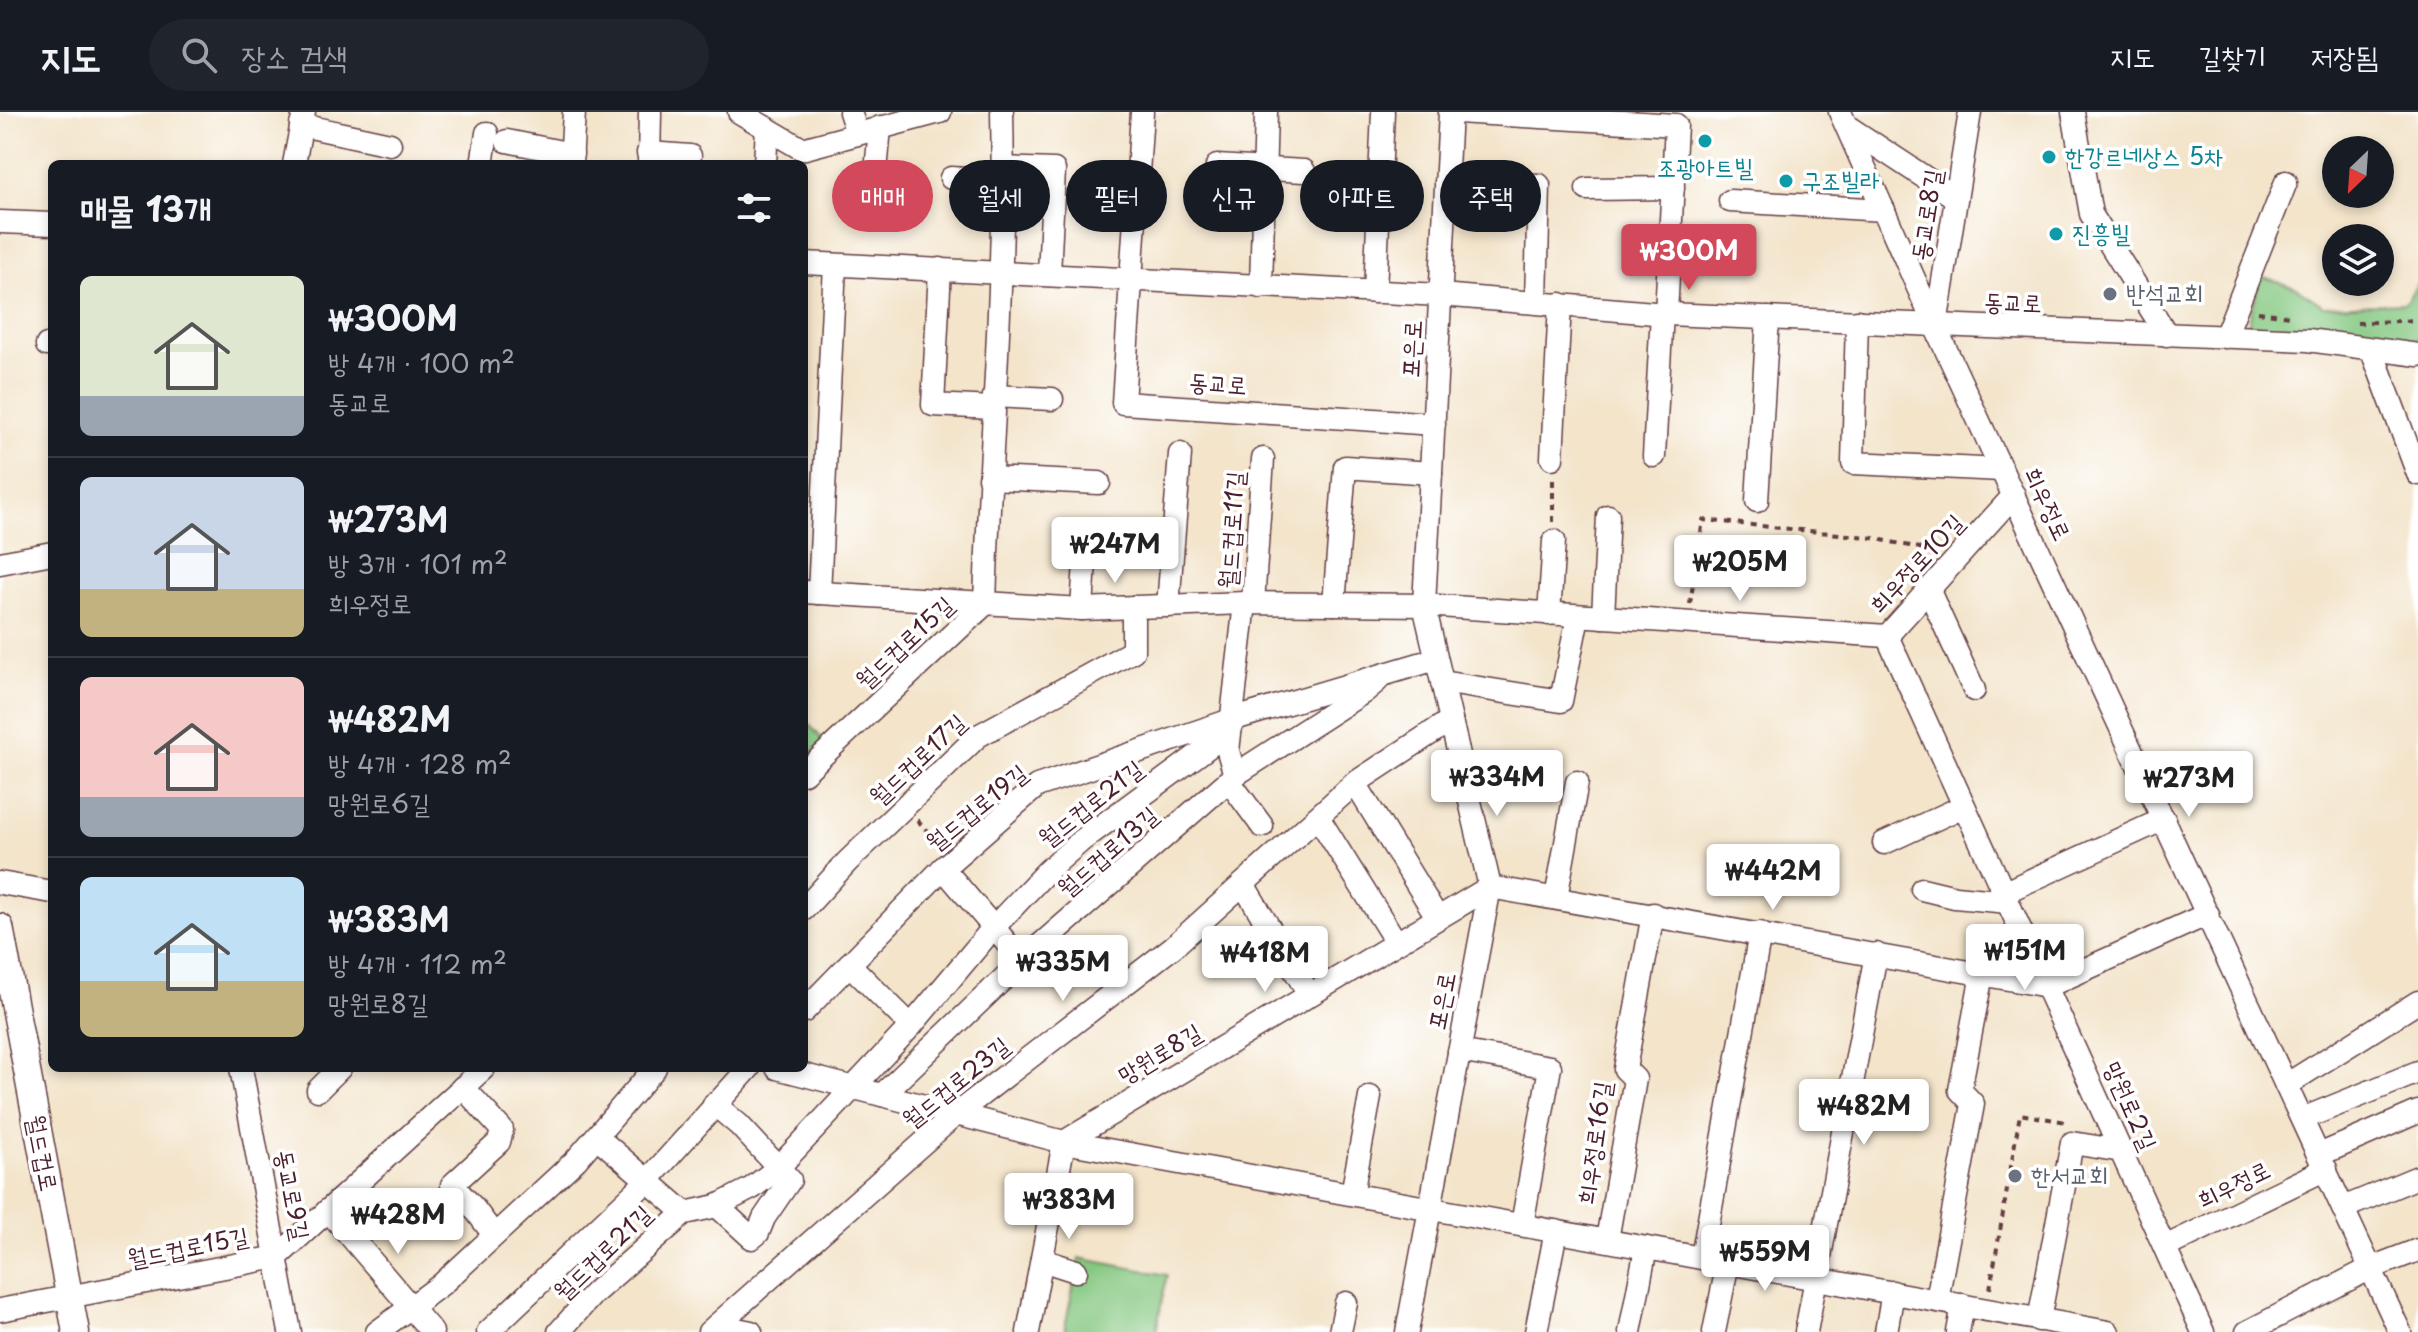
<!DOCTYPE html>
<html lang="ko">
<meta charset="utf-8">
<style>
:root{--surface:#171b24;--page:#20242c;--text:#f1f3f6;--muted:#9ea1a6;--line:#363941;--accent:#d1495b}
body{margin:0;font-family:"Playpen Sans","Poor Story",sans-serif;background:var(--page);color:var(--text);height:100vh;display:flex;flex-direction:column;font-size:30px;white-space:nowrap}
*{box-sizing:border-box;margin:0}
p{font-size:26px;color:var(--muted)}
.icon{flex:none;width:44px;height:44px;fill:none;stroke:currentColor;stroke-width:2;stroke-linecap:round;stroke-linejoin:round}
.map{position:relative;flex:1;overflow:hidden}
.details{position:absolute;left:48px;top:48px;width:760px;height:912px;display:flex;flex-direction:column;background:var(--surface);border-radius:12px;box-shadow:0 4px 12px #0003}
.details>*{flex:none}
.guide{position:absolute;left:832px;top:48px;width:760px;height:72px;display:flex;gap:16px}
.needle{width:52px;rotate:205deg}
.fabs{position:absolute;left:2322px;top:24px;display:grid;gap:16px}
.fabs a{display:grid;place-items:center;width:72px;height:72px;border-radius:50%;background:var(--surface);box-shadow:0 4px 12px #0003;font-size:40px}
.price{position:absolute;translate:-50% -68px;padding:0 18px;border-radius:8px;background:#fff;color:#222;font-size:26px;line-height:52px;filter:drop-shadow(0 2px 4px #0008)}
.price::after{content:'';position:absolute;left:50%;top:48px;width:24px;height:18px;margin-left:-12px;background:inherit;clip-path:polygon(0 0,100% 0,50% 100%)}
.price.on{background:var(--accent);color:#fff}
ul{padding:0;list-style:none}
li{display:flex;align-items:center;gap:24px;height:200px;padding:0 32px}
li+li{border-top:2px solid var(--line)}
li span{display:grid;place-items:center;flex:none;width:224px;height:160px;border-radius:12px;color:#555}
li>.icon{margin-inline-start:auto}
span .icon{width:96px;height:96px;fill:#fffc;stroke-width:1}
li b{font-size:34px}
h2{display:flex;justify-content:space-between;align-items:center;height:96px;padding:0 32px;font-size:34px}
.pill{padding:0 28px;border-radius:36px;background:var(--surface);box-shadow:0 4px 12px #0003;font-size:28px;line-height:72px}
.pill.on{background:var(--accent);color:#fff}
header{display:flex;align-items:center;gap:48px;box-sizing:border-box;height:112px;padding:0 40px;background:var(--surface);border-bottom:2px solid var(--line)}
header strong{font-size:38px}
nav{display:flex;gap:44px;margin-inline-start:auto;font-size:28px}
.search{width:560px;height:72px;background:var(--page);display:flex;align-items:center;gap:20px;box-sizing:border-box;padding:0 28px;border-radius:44px;color:var(--muted);font-size:30px}
.map>svg:first-child{display:block}
.park{fill:#85c881;stroke:#687456;stroke-width:2}
.lines{fill:none;stroke-linecap:round;stroke-linejoin:round}
.minor-casing{stroke:#633d43;stroke-width:25}
.major-casing{stroke:#633d43;stroke-width:29}
.path{stroke:#633d43;stroke-width:4;stroke-dasharray:6 6;stroke-linecap:butt}
.minor{stroke:#fff;stroke-width:22}
.major{stroke:#fff;stroke-width:26}
.culture-dot{fill:#0f9aa8;stroke:#fff;stroke-width:3}
.worship-dot{fill:#6b7280;stroke:#fff;stroke-width:3}
.labels{text-anchor:middle;stroke-width:7;stroke-linejoin:round;paint-order:stroke}
.culture-label{font-size:24px;fill:#0d838f;stroke:#fff;text-anchor:start}
.street-label{font-size:24px;fill:#4a1f2b;stroke:#fff}
.worship-label{font-size:24px;fill:#5b616d;stroke:#fff;text-anchor:start}
</style>
<header>
<strong>지도</strong>
<div class="search"><svg class="icon" aria-label="search" viewBox="0 0 24 24"><circle cx="10" cy="10" r="6"/><path d="M15 15l6 6"/></svg>장소 검색</div>
<nav><a>지도</a><a>길찾기</a><a>저장됨</a></nav>
</header>
<div class="map">
<svg width="2418" height="1220" viewBox="0 0 2418 1220">
<rect width="100%" height="100%" fill="#fff"/>
<filter id="ink" filterUnits="userSpaceOnUse"><feTurbulence type="fractalNoise" baseFrequency=".0125" numOctaves="2"/><feDisplacementMap in="SourceGraphic" scale="16" xChannelSelector="R" yChannelSelector="G"/><feConvolveMatrix kernelMatrix="1 2 1 2 8 2 1 2 1" color-interpolation-filters="sRGB"/></filter>
<filter id="wash" filterUnits="userSpaceOnUse"><feTurbulence type="fractalNoise" baseFrequency=".006" numOctaves="4" result="noise"/><feDisplacementMap in="SourceGraphic" scale="32" xChannelSelector="R" yChannelSelector="G"/><feGaussianBlur stdDeviation="1.8" result="paint"/><feColorMatrix in="noise" values="0 0 0 0 0 0 0 0 0 0 0 0 0 0 0 0 0 1.4 0 .05"/><feComposite in="paint" operator="in"/></filter>
<g filter="url(#wash)">
<rect width="100%" height="100%" fill="#f3e4ca"/>
<g class="park">
<polygon points="2261,164 2296,176 2324,194 2405,191 2418,171 2418,229 2387,228 2248,213"/>
<polygon points="804,607 824,629 804,647"/>
<polygon points="1079,1146 1167,1163 1156,1220 1064,1220"/>
</g>
</g>
<g filter="url(#ink)">
<g class="lines">
<defs>
<g id="minor">
<polyline points="739,0 802,37 940,0"/>
<polyline points="850,0 857,21"/>
<polyline points="1142,0 1123,291 1434,312"/>
<polyline points="1457,0 1676,13 1666,202"/>
<polyline points="1840,0 1935,214 2400,1220"/>
<polyline points="2073,0 2091,102 2167,223"/>
<polyline points="301,13 390,32"/>
<polyline points="1848,15 1956,86"/>
<polyline points="507,29 572,42"/>
<polyline points="648,41 690,44"/>
<polyline points="294,52 304,0"/>
<polyline points="482,52 487,21"/>
<polyline points="571,52 574,0"/>
<polyline points="649,52 650,0"/>
<polyline points="765,52 767,16"/>
<polyline points="1217,54 1304,59"/>
<polyline points="1003,56 1054,58 1049,163"/>
<polyline points="876,60 880,15"/>
<polyline points="951,66 1002,69"/>
<polyline points="1446,70 1539,73 1536,190"/>
<polyline points="1587,77 1673,76"/>
<polyline points="1730,89 1884,98"/>
<polyline points="0,110 52,112"/>
<polyline points="804,151 1441,183 1666,202 2308,228 2418,243"/>
<polyline points="940,157 933,293 993,296"/>
<polyline points="1261,175 1266,0"/>
<polyline points="1375,180 1383,0"/>
<polyline points="1857,209 1853,351 2002,358"/>
<polyline points="1936,213 1970,0"/>
<polyline points="2225,225 2286,70"/>
<polyline points="47,233 52,232"/>
<polyline points="2372,239 2418,362"/>
<polyline points="994,284 1052,287"/>
<polyline points="1654,344 1662,201"/>
<polyline points="1552,346 1560,192"/>
<polyline points="989,366 1099,371"/>
<polyline points="1757,389 1768,206"/>
<polyline points="0,451 52,441"/>
<polyline points="1929,479 1974,578"/>
<polyline points="804,480 1082,497 1245,491 1424,493 1887,524 2014,383"/>
<polyline points="819,481 835,153"/>
<polyline points="1253,491 1263,347"/>
<polyline points="1334,492 1345,355 1431,361"/>
<polyline points="1168,494 1180,342"/>
<polyline points="1082,497 1086,434"/>
<polyline points="1549,502 1554,429"/>
<polyline points="1603,505 1608,404"/>
<polyline points="1887,524 2203,1220"/>
<polyline points="1442,570 1561,589 1578,504"/>
<path d="M804,661L985,492C990,328 1006,164 1002,0"/>
<polyline points="1235,663 1228,639 1245,491"/>
<polyline points="1229,669 1262,714"/>
<polyline points="1355,671 1437,805"/>
<polyline points="1318,705 1396,830"/>
<polyline points="1884,731 1964,694"/>
<polyline points="943,756 1022,849"/>
<polyline points="0,771 52,780"/>
<polyline points="1243,772 1309,882"/>
<polyline points="1922,777 1955,785 2008,790"/>
<polyline points="2003,781 2164,707"/>
<polyline points="1556,786 1577,670"/>
<polyline points="804,797 847,750 978,624 1133,539 1133,495"/>
<polyline points="849,852 911,914"/>
<polyline points="804,899 943,756 1037,674 1231,608 1436,547"/>
<polyline points="1459,939 1550,955 1522,1113"/>
<polyline points="241,956 290,1220"/>
<polyline points="777,956 1064,1030 2108,1220"/>
<polyline points="2286,973 2418,890"/>
<polyline points="463,975 502,1018 499,1030 452,1073 473,1095 494,1123"/>
<polyline points="318,978 340,956"/>
<polyline points="882,983 1022,849 1235,663 1364,580 1377,569"/>
<polyline points="714,992 739,1013 790,1068 764,1106 758,1121 752,1126 717,1094"/>
<polyline points="2302,1007 2418,960"/>
<polyline points="597,1025 685,1101"/>
<polyline points="2319,1043 2418,1000"/>
<polyline points="1352,1082 1370,985"/>
<polyline points="2343,1096 2418,1065"/>
<polyline points="328,1098 432,1220"/>
<polyline points="1607,1128 1635,967 1625,957 1653,802"/>
<polyline points="2165,1135 2326,1057"/>
<polyline points="1702,1146 1760,821"/>
<polyline points="1042,1148 1076,1159"/>
<polyline points="1937,1188 1973,992 1960,978 1982,862"/>
<polyline points="0,1198 277,1145 484,956"/>
<polyline points="2039,1208 2072,1031 2122,1039"/>
<polyline points="717,1213 751,1220"/>
<polyline points="377,1220 442,1172 576,1048 655,956"/>
<polyline points="488,1220 648,1068 749,956"/>
<polyline points="559,1220 594,1181 685,1101 717,1094 752,1076 778,1056 911,914 993,816 1047,759 1081,729 1230,619"/>
<polyline points="709,1220 956,1002 1173,835 1355,671 1451,608"/>
<polyline points="1028,1220 1064,1030 1490,775 2048,874 2208,802"/>
<polyline points="1340,1220 1346,1191"/>
<polyline points="1407,1220 1490,775 1424,493 1450,0"/>
<polyline points="1536,1220 1556,1119"/>
<polyline points="1630,1220 1646,1136"/>
<polyline points="1714,1220 1728,1150"/>
<polyline points="1806,1220 1876,842"/>
<polyline points="1886,1220 1893,1180"/>
<polyline points="1958,1220 1963,1193"/>
<polyline points="2247,1220 2371,1156 2418,1138"/>
</g>
<polyline id="major" points="0,815 76,1220"/>
</defs>
<use href="#minor" class="minor-casing"/>
<use href="#major" class="major-casing"/>
<g class="path">
<polyline points="2258,200 2289,204"/>
<polyline points="2357,211 2418,208"/>
<polyline points="1553,368 1553,411"/>
<polyline points="1690,492 1703,408 1868,425 1920,436 1933,443"/>
<polyline points="917,708 939,730"/>
<polyline points="1990,1177 2020,1002 2066,1010"/>
</g>
<use href="#minor" class="minor"/>
<use href="#major" class="major"/>
</g>
</g>
<g class="culture-dot">
<circle cx="1705" cy="29" r="8"/>
<circle cx="2049" cy="45" r="8"/>
<circle cx="1786" cy="69" r="8"/>
<circle cx="2056" cy="122" r="8"/>
</g>
<g class="worship-dot">
<circle cx="2110" cy="182" r="8"/>
<circle cx="2015" cy="1064" r="8"/>
</g>
<g class="labels">
<g class="culture-label">
<text x="2065" y="53">한강르네상스 5차</text>
<text x="1705" y="64" text-anchor="middle">조광아트빌</text>
<text x="1802" y="77">구조빌라</text>
<text x="2072" y="130">진흥빌</text>
</g>
<g class="street-label">
<text transform="translate(1927 103) rotate(-81)" y="8">동교로8길</text>
<text transform="translate(2013 191) rotate(2)" y="8">동교로</text>
<text transform="translate(1412 237) rotate(-87)" y="8">포은로</text>
<text transform="translate(1218 272) rotate(4)" y="8">동교로</text>
<text transform="translate(2047 392) rotate(65)" y="8">희우정로</text>
<text transform="translate(1232 418) rotate(-86)" y="8">월드컵로11길</text>
<text transform="translate(1917 452) rotate(-47)" y="8">희우정로10길</text>
<text transform="translate(905 531) rotate(-43)" y="8">월드컵로15길</text>
<text transform="translate(918 648) rotate(-43)" y="8">월드컵로17길</text>
<text transform="translate(1091 692) rotate(-38)" y="8">월드컵로21길</text>
<text transform="translate(977 696) rotate(-39)" y="8">월드컵로19길</text>
<text transform="translate(1108 740) rotate(-41)" y="8">월드컵로13길</text>
<text transform="translate(1442 889) rotate(-79)" y="8">포은로</text>
<text transform="translate(1160 942) rotate(-31)" y="8">망원로8길</text>
<text transform="translate(956 971) rotate(-39)" y="8">월드컵로23길</text>
<text transform="translate(2130 994) rotate(66)" y="8">망원로2길</text>
<text transform="translate(1595 1031) rotate(-82)" y="8">희우정로16길</text>
<text transform="translate(42 1041) rotate(79)" y="8">월드컵로</text>
<text transform="translate(2234 1073) rotate(-26)" y="8">희우정로</text>
<text transform="translate(292 1083) rotate(79)" y="8">동교로9길</text>
<text transform="translate(188 1136) rotate(-11)" y="8">월드컵로15길</text>
<text transform="translate(603 1141) rotate(-44)" y="8">월드컵로21길</text>
</g>
<g class="worship-label">
<text x="2126" y="190">반석교회</text>
<text x="2031" y="1072">한서교회</text>
</g>
</g>
</svg>
<div class="fabs">
<a><svg class="needle" viewBox="-14 -14 28 28"><path d="M0-13l5 13h-10z" fill="#e53935"/><path d="M0 13l5-13h-10z" fill="#9ea1a6"/></svg></a>
<a><svg class="icon" aria-label="layers" viewBox="0 0 24 24"><path d="M12 4l9 5-9 5-9-5zM3 14l9 5 9-5"/></svg></a>
</div>
<b class="price on" style="left:1689px;top:180px">₩300M</b>
<b class="price" style="left:1115px;top:473px">₩247M</b>
<b class="price" style="left:1740px;top:491px">₩205M</b>
<b class="price" style="left:1497px;top:706px">₩334M</b>
<b class="price" style="left:2189px;top:707px">₩273M</b>
<b class="price" style="left:1773px;top:800px">₩442M</b>
<b class="price" style="left:2025px;top:880px">₩151M</b>
<b class="price" style="left:1265px;top:882px">₩418M</b>
<b class="price" style="left:1063px;top:891px">₩335M</b>
<b class="price" style="left:1864px;top:1035px">₩482M</b>
<b class="price" style="left:1069px;top:1129px">₩383M</b>
<b class="price" style="left:398px;top:1144px">₩428M</b>
<b class="price" style="left:1765px;top:1181px">₩559M</b>
<div class="guide">
<a class="pill on">매매</a>
<a class="pill">월세</a>
<a class="pill">필터</a>
<a class="pill">신규</a>
<a class="pill">아파트</a>
<a class="pill">주택</a>
</div>
<section class="details">
<h2>매물 13개<svg class="icon" aria-label="filters" viewBox="0 0 24 24"><path d="M4 7h16M4 17h16"/><circle cx="9" cy="7" r="2"/><circle cx="15" cy="17" r="2"/></svg></h2>
<ul>
<li><span style="background:linear-gradient(#dfe7d0 75%,#9aa5b1 0)"><svg class="icon" aria-label="home" viewBox="0 0 24 24"><path d="M3 11l9-7 9 7M6 9v11h12V9"/></svg></span><div><b>₩300M</b><p>방 4개 · 100 m²</p><p>동교로</p></div></li>
<li><span style="background:linear-gradient(#c9d6e8 70%,#c2b280 0)"><svg class="icon" aria-label="home" viewBox="0 0 24 24"><path d="M3 11l9-7 9 7M6 9v11h12V9"/></svg></span><div><b>₩273M</b><p>방 3개 · 101 m²</p><p>희우정로</p></div></li>
<li><span style="background:linear-gradient(#f6c9c9 75%,#9aa5b1 0)"><svg class="icon" aria-label="home" viewBox="0 0 24 24"><path d="M3 11l9-7 9 7M6 9v11h12V9"/></svg></span><div><b>₩482M</b><p>방 4개 · 128 m²</p><p>망원로6길</p></div></li>
<li><span style="background:linear-gradient(#bfe0f5 65%,#c2b280 0)"><svg class="icon" aria-label="home" viewBox="0 0 24 24"><path d="M3 11l9-7 9 7M6 9v11h12V9"/></svg></span><div><b>₩383M</b><p>방 4개 · 112 m²</p><p>망원로8길</p></div></li>
</ul>
</section>
</div>
